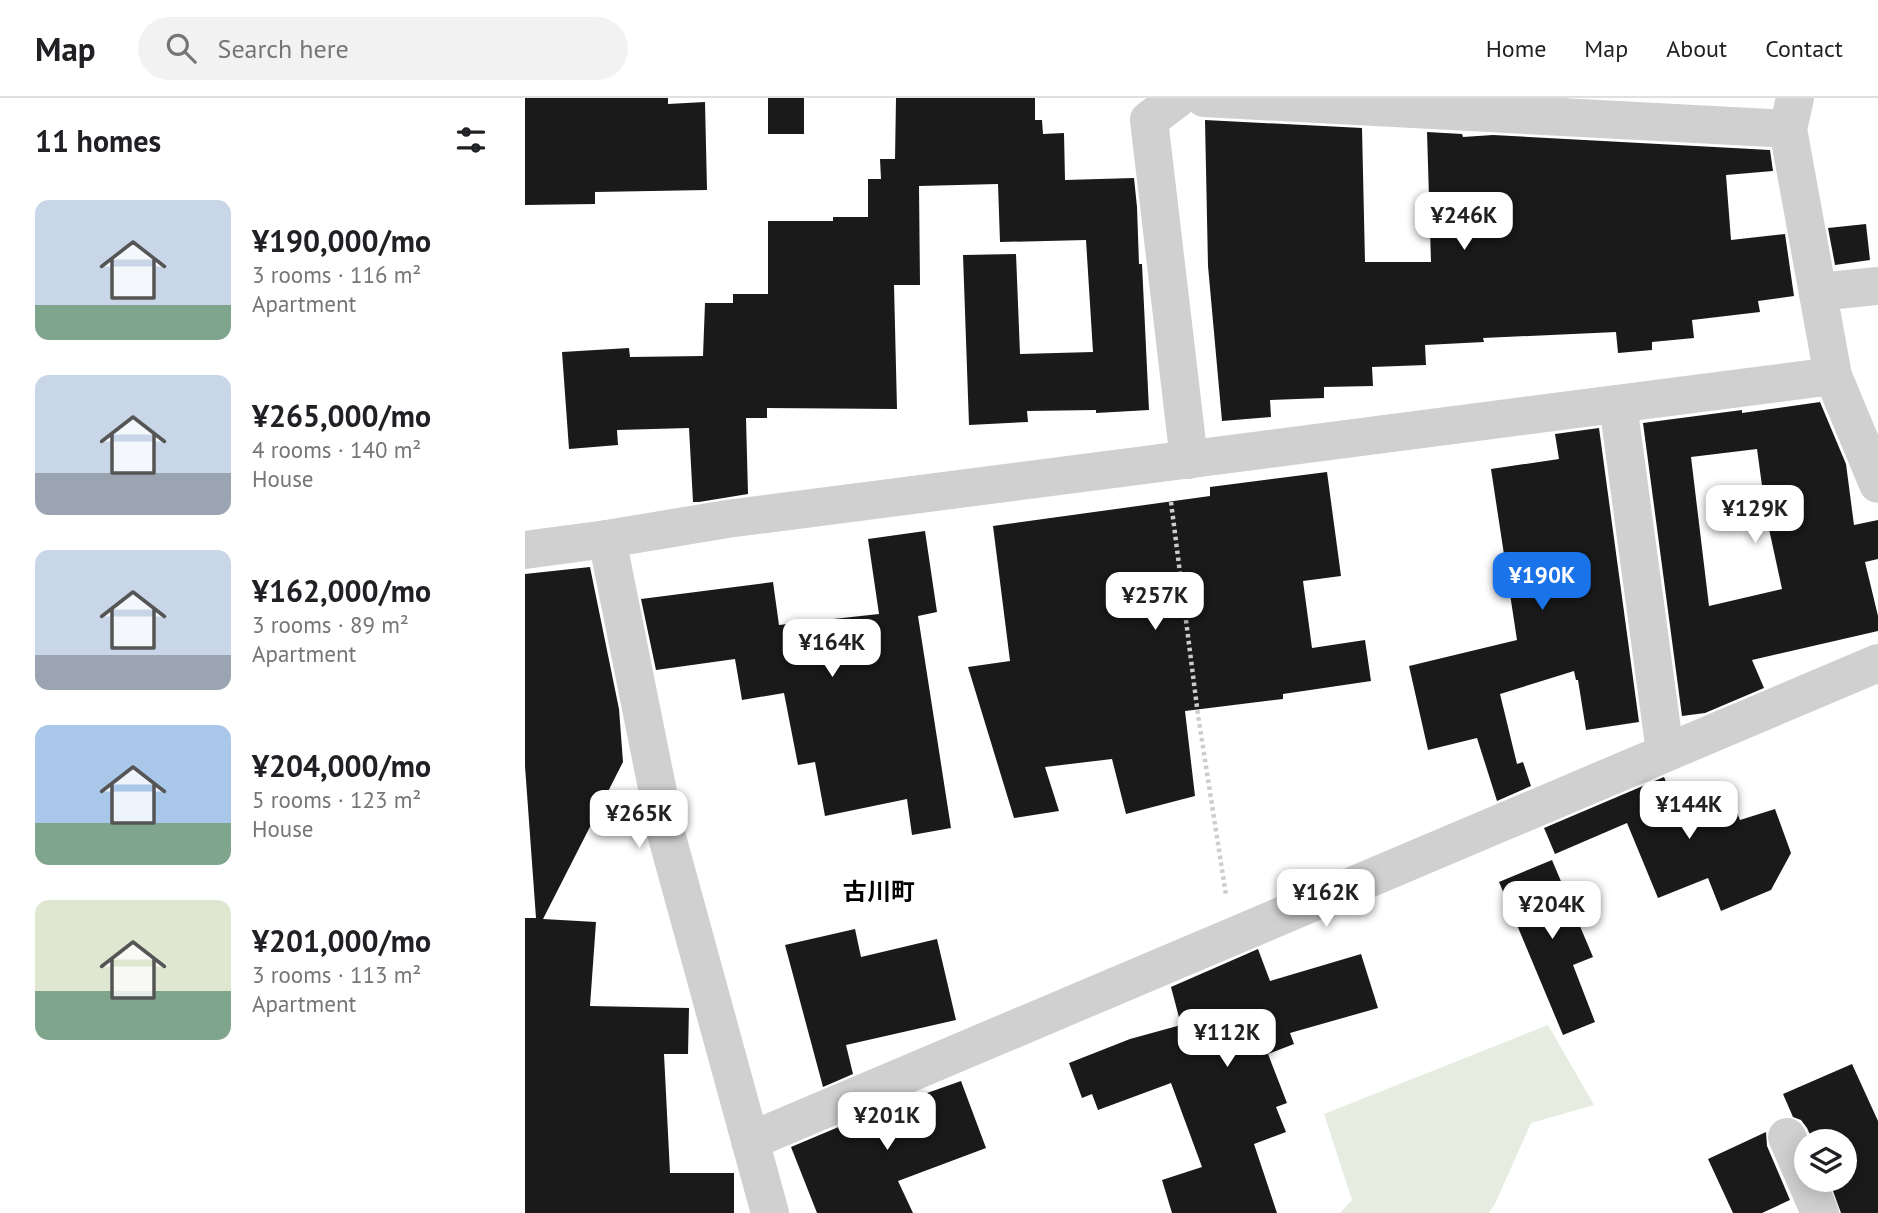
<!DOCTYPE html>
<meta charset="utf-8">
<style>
:root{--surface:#fff;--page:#f2f2f2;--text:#202124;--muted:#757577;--line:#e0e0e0;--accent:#1a73e8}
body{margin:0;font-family:"PT Sans","Noto Sans JP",sans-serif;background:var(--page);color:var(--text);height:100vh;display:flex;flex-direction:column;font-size:26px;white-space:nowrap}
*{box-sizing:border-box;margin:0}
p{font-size:23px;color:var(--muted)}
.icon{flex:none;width:38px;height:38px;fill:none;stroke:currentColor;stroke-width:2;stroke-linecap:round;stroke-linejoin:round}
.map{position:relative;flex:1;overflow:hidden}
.side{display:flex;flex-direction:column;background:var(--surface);width:525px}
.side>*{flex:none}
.tools{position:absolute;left:1269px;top:1031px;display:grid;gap:14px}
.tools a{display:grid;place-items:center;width:63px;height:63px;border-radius:50%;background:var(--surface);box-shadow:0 4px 18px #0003;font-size:35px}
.price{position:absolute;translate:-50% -60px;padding:0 16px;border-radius:14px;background:#fff;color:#222;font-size:23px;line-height:46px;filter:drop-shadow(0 2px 4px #0008)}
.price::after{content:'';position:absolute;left:50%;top:42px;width:21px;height:16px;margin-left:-10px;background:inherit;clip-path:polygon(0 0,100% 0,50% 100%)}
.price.current{background:var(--accent);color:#fff}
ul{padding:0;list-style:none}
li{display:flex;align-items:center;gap:21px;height:175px;padding:0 35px}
li span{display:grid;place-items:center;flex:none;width:196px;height:140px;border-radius:14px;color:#555}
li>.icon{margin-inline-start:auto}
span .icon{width:84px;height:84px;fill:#fffc;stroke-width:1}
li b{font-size:30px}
h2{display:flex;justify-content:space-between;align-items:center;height:84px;padding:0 35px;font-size:30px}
header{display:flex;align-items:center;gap:42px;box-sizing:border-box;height:98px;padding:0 35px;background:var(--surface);border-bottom:2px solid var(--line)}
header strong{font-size:33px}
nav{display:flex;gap:38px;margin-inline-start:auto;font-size:24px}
.search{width:490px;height:63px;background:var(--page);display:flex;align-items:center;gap:18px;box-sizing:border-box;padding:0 24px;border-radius:38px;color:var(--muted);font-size:26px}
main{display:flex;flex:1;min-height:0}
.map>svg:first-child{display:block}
.green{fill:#e6ecdf}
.building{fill:#1a1a1a;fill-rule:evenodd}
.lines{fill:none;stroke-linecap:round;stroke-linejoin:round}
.path{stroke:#cdcdcd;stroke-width:4.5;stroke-dasharray:3.5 3.5;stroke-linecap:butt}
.street{stroke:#d0d0d0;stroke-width:38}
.labels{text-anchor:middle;stroke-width:7;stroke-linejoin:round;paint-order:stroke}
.quarter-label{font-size:24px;font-weight:bold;fill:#000;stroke:#fff}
</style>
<header>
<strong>Map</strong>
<div class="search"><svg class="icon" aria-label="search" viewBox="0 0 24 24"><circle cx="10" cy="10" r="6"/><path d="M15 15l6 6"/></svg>Search here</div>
<nav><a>Home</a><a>Map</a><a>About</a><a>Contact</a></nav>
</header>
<main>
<section class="side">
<h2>11 homes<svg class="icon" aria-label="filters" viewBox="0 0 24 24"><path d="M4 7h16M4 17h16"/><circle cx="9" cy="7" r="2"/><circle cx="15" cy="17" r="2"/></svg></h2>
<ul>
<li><span style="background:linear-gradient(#c9d6e8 75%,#7fa58c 0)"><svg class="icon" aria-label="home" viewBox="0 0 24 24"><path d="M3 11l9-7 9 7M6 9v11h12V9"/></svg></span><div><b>¥190,000/mo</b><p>3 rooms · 116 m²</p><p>Apartment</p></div></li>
<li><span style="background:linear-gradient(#c9d6e8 70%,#9aa5b1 0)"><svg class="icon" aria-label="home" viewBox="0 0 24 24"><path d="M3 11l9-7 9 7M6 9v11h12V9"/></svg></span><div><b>¥265,000/mo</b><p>4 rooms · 140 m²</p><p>House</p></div></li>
<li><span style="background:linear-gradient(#c9d6e8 75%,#9aa5b1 0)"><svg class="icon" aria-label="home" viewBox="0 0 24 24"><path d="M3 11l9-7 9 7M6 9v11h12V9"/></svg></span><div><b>¥162,000/mo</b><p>3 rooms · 89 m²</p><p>Apartment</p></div></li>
<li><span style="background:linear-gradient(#a9c7e8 70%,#7fa58c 0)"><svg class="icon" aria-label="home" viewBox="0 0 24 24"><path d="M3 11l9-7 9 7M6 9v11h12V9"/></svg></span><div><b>¥204,000/mo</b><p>5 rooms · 123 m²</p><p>House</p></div></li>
<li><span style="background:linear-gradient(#dfe7d0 65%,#7fa58c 0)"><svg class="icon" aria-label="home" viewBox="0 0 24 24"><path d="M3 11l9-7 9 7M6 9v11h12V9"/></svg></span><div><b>¥201,000/mo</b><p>3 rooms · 113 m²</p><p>Apartment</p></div></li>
</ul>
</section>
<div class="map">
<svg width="1353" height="1115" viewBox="0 0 1353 1115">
<rect width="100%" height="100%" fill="#fff"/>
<polygon class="green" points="1023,927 1069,1007 1006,1025 970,1106 964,1115 815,1115 827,1102 799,1016"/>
<g class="building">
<polygon points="0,0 143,0 143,6 180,4 182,92 70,94 70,106 0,107"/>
<rect x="243" y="0" width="36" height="36"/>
<polygon points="371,0 510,0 510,22 517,22 518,36 539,35 540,82 609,80 612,109 614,166 617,166 624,312 571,315 571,312 502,313 503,324 444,327 438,157 491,156 495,256 568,254 561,142 475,144 473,86 394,88 395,187 369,187 372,311 242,310 242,320 221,320 223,396 174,404 168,404 164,330 92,332 93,347 44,351 37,254 104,250 105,259 178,258 180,205 208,205 208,196 243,196 243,123 308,123 308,119 343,119 343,81 356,81 355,61 370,61"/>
<polygon points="680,22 837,30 840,164 906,164 902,34 937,36 938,39 968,37 1245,52 1248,73 1201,77 1206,142 1260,136 1269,198 1233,203 1235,214 1167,222 1169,240 1127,244 1127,252 1093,255 1091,234 958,240 959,244 900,247 901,267 847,269 848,288 799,289 799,300 745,302 746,319 697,323 683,168"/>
<polygon points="1341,126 1345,162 1310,167 1303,130"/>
<path d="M1295,304L1321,366L1329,427L1353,422V461L1340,464L1353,518V533L1227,562L1239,590L1180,615L1157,618L1118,325L1217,312V315ZM1232,351L1241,417L1257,491L1184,508L1166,359Z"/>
<polygon points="1074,330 1114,624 1061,632 1053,582 1051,582 1049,573 975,596 992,666 998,664 1006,688 972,703 952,640 903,652 884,568 992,542 966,371 1034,361 1030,336"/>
<polygon points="802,374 816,478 778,483 787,550 840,542 846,583 758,596 758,601 660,613 670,698 601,716 587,661 520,669 534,713 489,720 443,569 485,563 468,428 685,398 685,389"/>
<polygon points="400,433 412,514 393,518 426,730 387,737 382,701 300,718 290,664 273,667 259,595 217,602 210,561 131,572 116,501 248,484 254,527 354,516 343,441"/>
<polygon points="65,469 94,611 98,664 18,821 71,824 65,908 164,910 163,956 139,956 145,1075 209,1075 209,1115 0,1115 0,820 11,820 0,668 0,476"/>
<polygon points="1139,679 1151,708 1201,688 1215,722 1250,711 1266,755 1246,792 1196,813 1183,780 1133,800 1102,725 1030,756 1019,730"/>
<polygon points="1027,762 1068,859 1048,867 1070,924 1038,937 974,784"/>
<polygon points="330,831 336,859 412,841 431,922 321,947 328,976 298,989 260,847"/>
<polygon points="733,851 745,883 836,856 853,910 765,935 769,946 743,956 762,1005 751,1009 761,1034 729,1046 752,1115 647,1115 637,1082 677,1069 646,985 573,1012 567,996 557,1000 544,965 605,941 656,927 646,889"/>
<polygon points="1327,966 1353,1023 1353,1115 1316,1115 1304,1082 1320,1082 1320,1043 1288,1043 1282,1030 1276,1022 1268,1019 1258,996"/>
<polygon points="436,983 461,1050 373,1083 388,1115 292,1115 266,1049 354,1012"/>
<polygon points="1241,1034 1242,1048 1265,1102 1237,1115 1208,1115 1183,1061"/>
</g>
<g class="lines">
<polyline class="path" points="646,404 673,617 701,797"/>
<g class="street">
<polyline points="653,0 624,22 664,362"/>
<polyline points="679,0 1263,31"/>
<polyline points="1270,0 1263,31 1308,278 1353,386"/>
<polyline points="1293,194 1353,188"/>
<polyline points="1093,306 1140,654"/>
<polyline points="82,441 142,739 245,1115"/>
<polyline points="0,452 82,441 202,421 1308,278"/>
<polyline points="1262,1039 1295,1115"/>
<polyline points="225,1043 1353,565"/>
</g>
</g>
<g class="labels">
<g class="quarter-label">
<text x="354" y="802">古川町</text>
</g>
</g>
</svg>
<div class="tools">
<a><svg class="icon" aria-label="layers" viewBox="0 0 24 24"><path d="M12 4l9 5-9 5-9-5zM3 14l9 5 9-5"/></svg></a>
</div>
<b class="price" style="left:939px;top:154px">¥246K</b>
<b class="price" style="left:1230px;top:447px">¥129K</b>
<b class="price current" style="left:1017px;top:514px">¥190K</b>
<b class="price" style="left:630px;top:534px">¥257K</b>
<b class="price" style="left:307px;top:581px">¥164K</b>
<b class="price" style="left:1164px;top:743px">¥144K</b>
<b class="price" style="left:114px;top:752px">¥265K</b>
<b class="price" style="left:801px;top:831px">¥162K</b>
<b class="price" style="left:1027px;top:843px">¥204K</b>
<b class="price" style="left:702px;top:971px">¥112K</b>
<b class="price" style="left:362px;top:1054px">¥201K</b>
</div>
</main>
